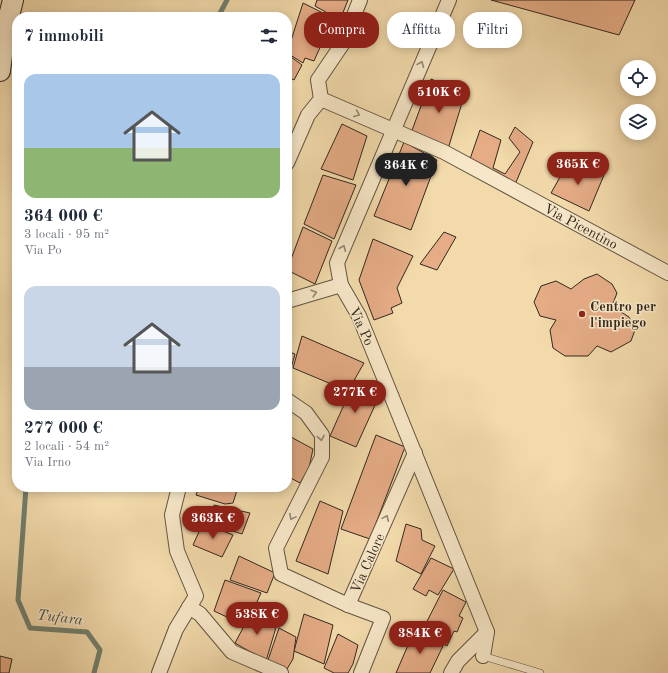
<!DOCTYPE html>
<html lang="it">
<meta charset="utf-8">
<style>
:root{--surface:#fff;--page:#f6f6f7;--text:#1f2937;--muted:#747a83;--accent:#8f2418}
body{margin:0;font-family:"Old Standard TT",serif;background:var(--page);color:var(--text);height:100vh;display:flex;flex-direction:column;font-size:15px;white-space:nowrap}
*{box-sizing:border-box;margin:0}
p{font-size:13px;color:var(--muted)}
.icon{flex:none;width:22px;height:22px;fill:none;stroke:currentColor;stroke-width:2;stroke-linecap:round;stroke-linejoin:round}
.map{position:relative;flex:1;overflow:hidden}
.drawer{position:absolute;left:12px;top:12px;width:280px;height:480px;display:flex;flex-direction:column;background:var(--surface);border-radius:16px;box-shadow:0 2px 10px #0003}
.drawer>*{flex:none}
.hud{position:absolute;left:304px;top:12px;width:304px;height:36px;display:flex;gap:8px}
.buttons{position:absolute;left:620px;top:60px;display:grid;gap:8px}
.buttons a{display:grid;place-items:center;width:36px;height:36px;border-radius:50%;background:var(--surface);box-shadow:0 2px 10px #0003;font-size:20px}
.price{position:absolute;translate:-50% -34px;padding:0 9px;border-radius:14px;background:var(--accent);color:#fff;font-size:13px;line-height:26px;filter:drop-shadow(0 1px 2px #0008)}
.price::after{content:'';position:absolute;left:50%;top:24px;width:12px;height:9px;margin-left:-6px;background:inherit;clip-path:polygon(0 0,100% 0,50% 100%)}
.price.selected{background:#222;color:#fff}
ul{padding:0;list-style:none}
li{display:grid;align-content:center;gap:8px;height:212px;padding:0 12px}
li span{display:grid;place-items:center;height:124px;border-radius:12px;color:#555}
li>.icon{margin-inline-start:auto}
span .icon{width:72px;height:72px;fill:#fffc;stroke-width:1}
li b{font-size:17px}
h2{display:flex;justify-content:space-between;align-items:center;height:48px;padding:0 12px;font-size:17px}
.pill{padding:0 14px;border-radius:16px;background:var(--surface);box-shadow:0 2px 10px #0003;font-size:14px;line-height:36px}
.pill.selected{background:var(--accent);color:#fff}
.map>svg:first-child{display:block}
.lines{fill:none;stroke-linecap:round;stroke-linejoin:round}
.stream{stroke:#72806f;stroke-width:5}
.building{fill:#e5ac86;stroke:#32281f}
.lane-casing{stroke:#625442;stroke-width:8}
.street-casing{stroke:#625442;stroke-width:16}
.secondary-casing{stroke:#32281f;stroke-width:22}
.lane{stroke:#f7e7c8;stroke-width:7}
.street{stroke:#f7e7c8;stroke-width:14}
.secondary{stroke:#f7e7c8;stroke-width:20}
.oneway{stroke:#948874}
.poi-dot{fill:#8f2418;stroke:#f7e7c8;stroke-width:1.5}
.labels{text-anchor:middle;stroke-width:3;stroke-linejoin:round;paint-order:stroke}
.street-label{font-size:14px;fill:#32281f;stroke:#f7e7c8}
.poi-label{font-size:14px;font-weight:bold;fill:#32281f;stroke:#f7e7c8;text-anchor:start}
.water-label{font-size:15px;font-style:italic;fill:#4c4d40;stroke:#f7e7c8}
</style>
<div class="map">
<svg width="668" height="673" viewBox="0 0 668 673">
<rect width="100%" height="100%" fill="#f2daab"/>
<filter id="stains"><feTurbulence type="fractalNoise" baseFrequency=".005" numOctaves="4"/><feColorMatrix values="0 0 0 0 .2 0 0 0 0 .09 0 0 0 0 .02 0 0 0 .5 -.17"/></filter>
<radialGradient id="worn" r=".72"><stop offset=".6" stop-color="#630" stop-opacity="0"/><stop offset="1" stop-color="#630" stop-opacity=".3"/></radialGradient>
<g class="lines">
<g class="stream">
<polyline points="218,17 227,0"/>
<polyline points="26,487 18,600 30,628 87,632 100,650 94,673"/>
</g>
</g>
<g class="building">
<polygon points="317,0 348,0 340,20 315,6"/>
<polygon points="491,0 635,0 619,35"/>
<polygon points="303,3 333,18 314,61 305,58 303,63 287,53"/>
<polygon points="287,54 302,65 294,80 287,76"/>
<polygon points="431,79 465,93 448,149 411,133"/>
<polygon points="342,124 367,136 353,180 321,169"/>
<polygon points="515,127 533,142 514,187 469,162 480,130 501,140 493,168 505,174 520,152 509,138"/>
<polygon points="404,142 437,160 411,230 374,216"/>
<polygon points="568,163 604,175 589,211 551,193"/>
<polygon points="323,175 356,185 334,239 304,224"/>
<polygon points="303,227 332,241 315,284 287,270"/>
<polygon points="444,232 456,237 437,270 420,264"/>
<polygon points="373,239 413,256 397,288 402,303 391,308 393,313 374,320 359,280"/>
<polygon points="597,274 612,284 617,293 612,306 629,317 635,330 631,341 611,352 597,346 588,356 565,356 553,348 550,330 556,320 540,316 534,302 541,286 556,281 571,289 584,279"/>
<polygon points="302,336 364,363 348,391 293,368"/>
<polygon points="287,351 295,354 287,383"/>
<polygon points="355,380 381,392 356,447 330,436"/>
<polygon points="376,435 405,447 370,539 341,529"/>
<polygon points="291,437 313,449 309,468 300,483 287,476 287,452"/>
<polygon points="199,487 238,487 233,503 225,504 196,495"/>
<polygon points="320,501 343,511 328,574 296,561"/>
<polygon points="214,505 250,513 242,534 208,523"/>
<polygon points="203,523 233,535 222,557 193,545"/>
<polygon points="406,524 421,529 422,540 435,546 421,574 396,561"/>
<polygon points="239,556 275,573 267,593 230,580"/>
<polygon points="431,558 454,569 438,595 429,590 426,596 413,589"/>
<polygon points="225,580 261,593 253,611 249,611 242,624 214,611"/>
<polygon points="443,590 466,602 459,616 463,618 457,632 454,631 447,646 422,631"/>
<polygon points="251,613 277,624 266,661 235,643"/>
<polygon points="304,614 333,625 324,664 294,651"/>
<polygon points="279,628 296,637 293,659 287,669 267,663"/>
<polygon points="415,629 443,646 430,673 396,673"/>
<polygon points="338,634 358,645 353,664 348,673 334,673 324,668"/>
<polygon points="0,656 12,659 9,673 0,673"/>
</g>
<g class="lines">
<defs>
<polyline id="lane" points="483,656 540,673"/>
<g id="street">
<polyline points="449,0 337,263 341,285 359,316 487,632 483,656"/>
<polyline points="321,99 444,152 668,273"/>
<polyline points="287,163 308,115 321,99 318,80 343,43 360,0"/>
<polyline points="287,301 341,285"/>
<polyline points="287,400 306,413 322,435 322,457 276,548 281,574 348,605 383,618 361,673"/>
<polyline points="348,605 415,453"/>
<polyline points="189,607 200,614 232,652 281,673"/>
<polyline points="159,673 176,629 196,596 177,551 172,515 179,487"/>
<polyline points="451,673 458,661 487,632"/>
</g>
<polyline id="secondary" points="0,71 5,32 13,0"/>
</defs>
<use href="#lane" class="lane-casing"/>
<use href="#street" class="street-casing"/>
<use href="#secondary" class="secondary-casing"/>
<use href="#lane" class="lane"/>
<use href="#street" class="street"/>
<use href="#secondary" class="secondary"/>
</g>
<defs><path id="oneway-chevron" d="M-2-3.5L2.5 0L-2 3.5" fill="none" stroke-width="1.6" stroke-linecap="round" stroke-linejoin="round"/></defs>
<g class="oneway">
<use href="#oneway-chevron" transform="translate(421 64) rotate(-67)"/>
<use href="#oneway-chevron" transform="translate(357 114) rotate(23)"/>
<use href="#oneway-chevron" transform="translate(343 248) rotate(-67)"/>
<use href="#oneway-chevron" transform="translate(314 293) rotate(-16)"/>
<use href="#oneway-chevron" transform="translate(321 438) rotate(80)"/>
<use href="#oneway-chevron" transform="translate(292 517) rotate(118)"/>
<use href="#oneway-chevron" transform="translate(386 518) rotate(-66)"/>
</g>
<circle class="poi-dot" cx="582" cy="314" r="4"/>
<g class="labels">
<g class="street-label">
<text transform="translate(581 226) rotate(28)" y="5">Via Picentino</text>
<text transform="translate(362 326) rotate(65)" y="5">Via Po</text>
<text transform="translate(367 563) rotate(-66)" y="5">Via Calore</text>
</g>
<g class="poi-label">
<text x="590" y="311">Centro per<tspan x="590" dy="16">l'impiego</tspan></text>
</g>
<g class="water-label">
<text transform="translate(60 617) rotate(7)" y="5">Tufara</text>
</g>
</g>
<rect width="100%" height="100%" filter="url(#stains)"/>
<rect width="100%" height="100%" fill="url(#worn)"/>
</svg>
<div class="buttons">
<a><svg class="icon" aria-label="locate" viewBox="0 0 24 24"><circle cx="12" cy="12" r="6"/><path d="M12 2v4M12 18v4M2 12h4M18 12h4"/></svg></a>
<a><svg class="icon" aria-label="layers" viewBox="0 0 24 24"><path d="M12 4l9 5-9 5-9-5zM3 14l9 5 9-5"/></svg></a>
</div>
<b class="price" style="left:439px;top:114px">510K €</b>
<b class="price" style="left:578px;top:186px">365K €</b>
<b class="price selected" style="left:406px;top:187px">364K €</b>
<b class="price" style="left:355px;top:414px">277K €</b>
<b class="price" style="left:213px;top:540px">363K €</b>
<b class="price" style="left:257px;top:636px">538K €</b>
<b class="price" style="left:420px;top:655px">384K €</b>
<div class="hud">
<a class="pill selected">Compra</a>
<a class="pill">Affitta</a>
<a class="pill">Filtri</a>
</div>
<section class="drawer">
<h2>7 immobili<svg class="icon" aria-label="filters" viewBox="0 0 24 24"><path d="M4 7h16M4 17h16"/><circle cx="9" cy="7" r="2"/><circle cx="15" cy="17" r="2"/></svg></h2>
<ul>
<li><span style="background:linear-gradient(#a9c7e8 60%,#8fb573 0)"><svg class="icon" aria-label="home" viewBox="0 0 24 24"><path d="M3 11l9-7 9 7M6 9v11h12V9"/></svg></span><div><b>364 000 €</b><p>3 locali · 95 m²</p><p>Via Po</p></div></li>
<li><span style="background:linear-gradient(#c9d6e8 65%,#9aa5b1 0)"><svg class="icon" aria-label="home" viewBox="0 0 24 24"><path d="M3 11l9-7 9 7M6 9v11h12V9"/></svg></span><div><b>277 000 €</b><p>2 locali · 54 m²</p><p>Via Irno</p></div></li>
</ul>
</section>
</div>
